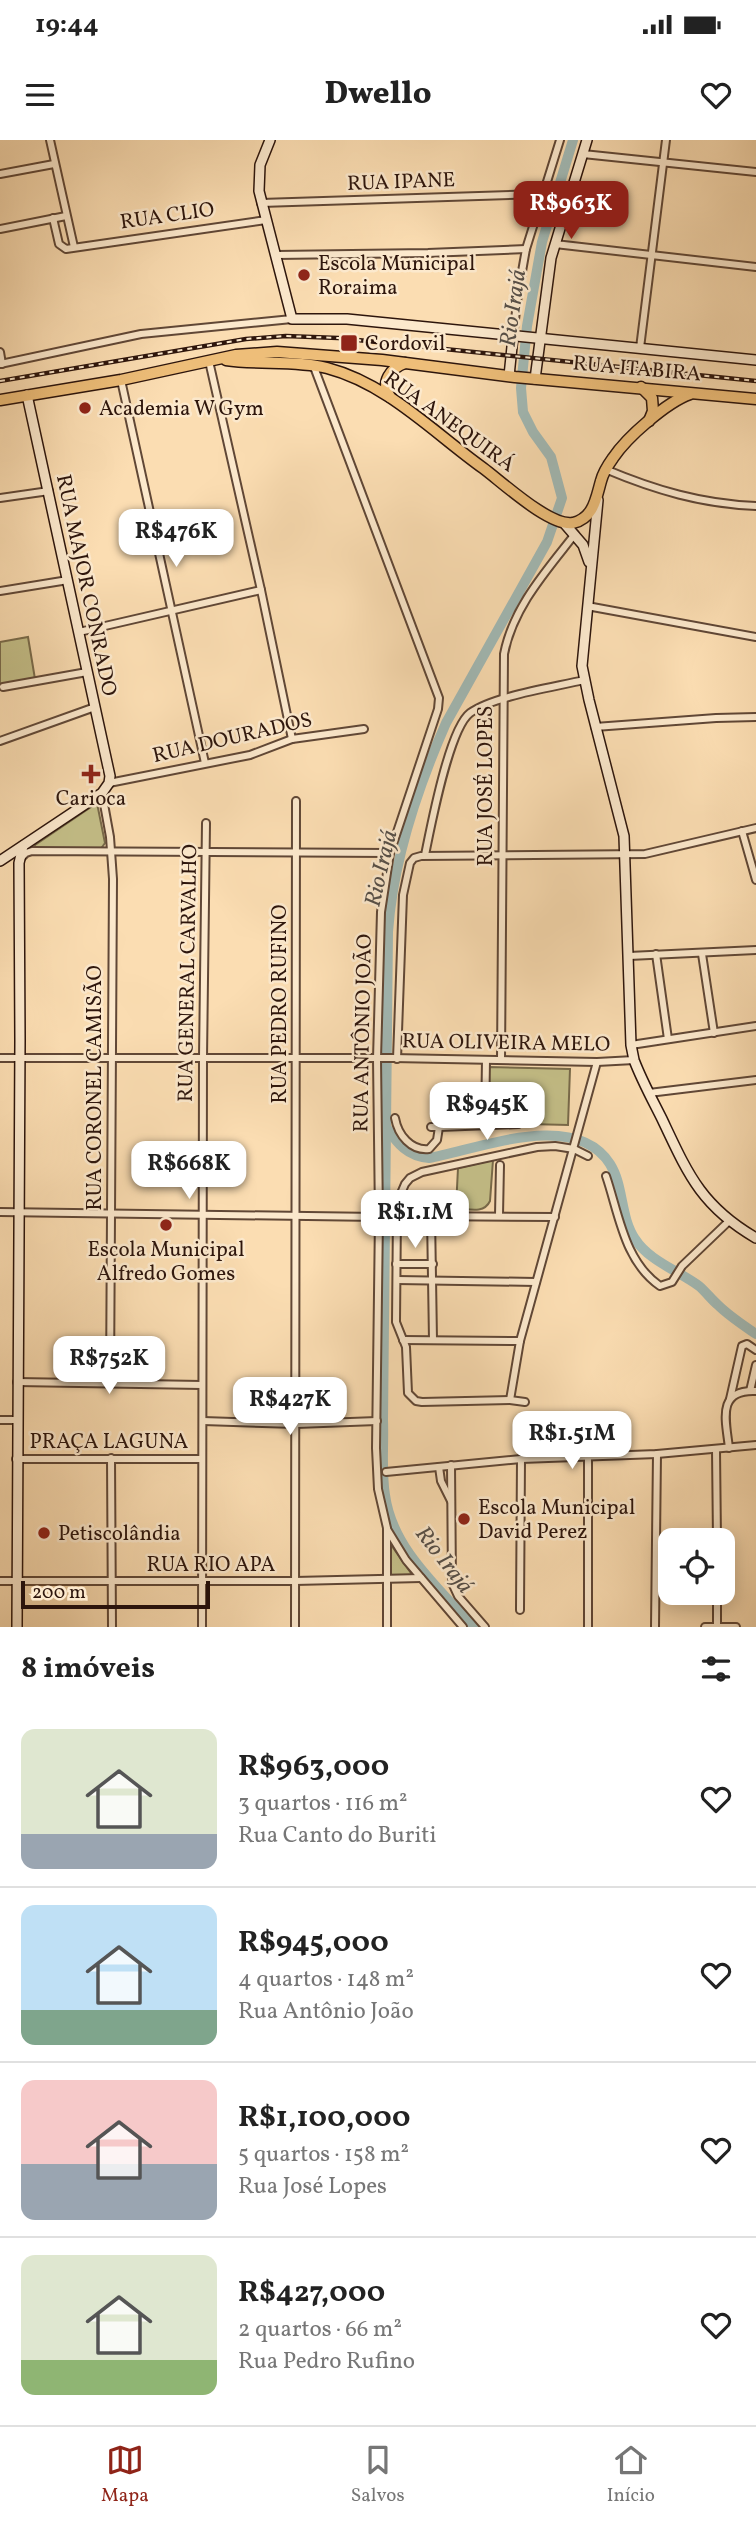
<!DOCTYPE html>
<html lang="pt">
<meta charset="utf-8">
<style>
:root{--surface:#fff;--page:#f2f2f2;--text:#222;--muted:#767676;--line:#e0e0e0;--accent:#8f2418}
body{margin:0;font-family:Vollkorn,serif;background:var(--page);color:var(--text);height:100vh;display:flex;flex-direction:column;font-size:26px;white-space:nowrap}
*{box-sizing:border-box;margin:0}
p{font-size:23px;color:var(--muted)}
.icon{flex:none;width:38px;height:38px;fill:none;stroke:currentColor;stroke-width:2;stroke-linecap:round;stroke-linejoin:round}
.map{position:relative;height:1487px;overflow:hidden}
.drawer{display:flex;flex-direction:column;background:var(--surface);flex:1}
.drawer>*{flex:none}
.tools{position:absolute;left:658px;top:1388px;display:grid;gap:14px}
.tools a{display:grid;place-items:center;width:77px;height:77px;border-radius:14px;background:var(--surface);box-shadow:0 4px 18px #0003;font-size:35px}
.scale{position:absolute;left:21px;bottom:18px;width:189px;box-sizing:border-box;padding-left:7px;border:4px solid #2d150c;border-top:0;font-size:19px;line-height:24px;white-space:nowrap;color:#2d150c;-webkit-text-stroke:5px #fce9cd;paint-order:stroke}
.price{position:absolute;translate:-50% -60px;padding:0 16px;border-radius:14px;background:#fff;color:#222;font-size:23px;line-height:46px;filter:drop-shadow(0 2px 4px #0008)}
.price::after{content:'';position:absolute;left:50%;top:42px;width:21px;height:16px;margin-left:-10px;background:inherit;clip-path:polygon(0 0,100% 0,50% 100%)}
.price.active{background:var(--accent);color:#fff}
ul{padding:0;list-style:none}
li{display:flex;align-items:center;gap:21px;height:175px;padding:0 21px}
li+li{border-top:2px solid var(--line)}
li span{display:grid;place-items:center;flex:none;width:196px;height:140px;border-radius:14px;color:#555}
li>.icon{margin-inline-start:auto}
span .icon{width:84px;height:84px;fill:#fffc;stroke-width:1}
li b{font-size:30px}
h2{display:flex;justify-content:space-between;align-items:center;height:84px;padding:0 21px;font-size:30px}
.status{display:flex;justify-content:space-between;align-items:center;height:49px;padding:0 35px;background:var(--surface);direction:ltr}
.status svg{height:19px;fill:currentColor}
header{display:flex;justify-content:space-between;align-items:center;height:91px;padding:0 21px;background:var(--surface);font-size:32px;font-weight:800}
.tabs{display:flex;justify-content:space-around;align-items:center;height:98px;border-top:2px solid var(--line);background:var(--surface);font-size:19px;color:var(--muted)}
.tabs a{display:grid;justify-items:center;gap:4px}
.tabs .active{color:var(--accent)}
.map>svg:first-child{display:block}
.green{fill:#c4bf88;stroke:#786a4a;stroke-width:2}
.lines{fill:none;stroke-linecap:round;stroke-linejoin:round}
.river{stroke:#a2bab6;stroke-width:10}
.street-casing{stroke:#604736;stroke-width:10}
.secondary-casing{stroke:#2d150c;stroke-width:12}
.primary-casing{stroke:#2d150c;stroke-width:13}
.street{stroke:#fce9cd;stroke-width:6}
.secondary{stroke:#fce9cd;stroke-width:9}
.primary{stroke:#eebe79;stroke-width:10}
.rail-casing{stroke:#2d150c;stroke-width:4.5}
.rail{stroke:#fce9cd;stroke-width:2;stroke-dasharray:5;stroke-linecap:butt}
.poi-dot{fill:#8f2418;stroke:#fce9cd;stroke-width:2.5}
.labels{text-anchor:middle;stroke-width:5;stroke-linejoin:round;paint-order:stroke}
.street-label{font-size:21px;fill:#2d150c;stroke:#fce9cd}
.poi-label{font-size:21px;fill:#2d150c;stroke:#fce9cd;text-anchor:start}
.water-label{font-size:23px;font-style:italic;fill:#564f48;stroke:#fce9cd}
</style>
<div class="status"><b>19:44</b><svg viewBox="0 0 49 12"><path d="M0 12V9h3v3zM5 12V6h3v6zM10 12V3h3v9zM15 12V0h3v12zM26 1h20v11H26zM47 4h2v5h-2z"/></svg></div>
<header><svg class="icon" aria-label="menu" viewBox="0 0 24 24"><path d="M4 6h16M4 12h16M4 18h16"/></svg>Dwello<svg class="icon" aria-label="heart" viewBox="0 0 24 24"><path d="M12 20l-8-8c-3-5 5-10 8-4 3-6 11-1 8 4z"/></svg></header>
<div class="map">
<svg width="756" height="1487" viewBox="0 0 756 1487">
<rect width="100%" height="100%" fill="#fbddb2"/>
<filter id="stains"><feTurbulence type="fractalNoise" baseFrequency=".00286" numOctaves="4"/><feColorMatrix values="0 0 0 0 .2 0 0 0 0 .09 0 0 0 0 .02 0 0 0 .5 -.17"/></filter>
<radialGradient id="worn" r=".72"><stop offset=".6" stop-color="#630" stop-opacity="0"/><stop offset="1" stop-color="#630" stop-opacity=".3"/></radialGradient>
<g class="green">
<polygon points="28,497 35,539 0,545 0,502"/>
<polygon points="97,663 105,703 100,710 35,709 35,705"/>
<polygon points="489,927 570,929 568,985 487,983"/>
<path d="M493,1020L490,1061C484,1074 469,1069 456,1068L458,1028Z"/>
<polygon points="389,1402 413,1436 389,1437"/>
</g>
<g class="lines">
<g class="river">
<path d="M386,987C398,1004 407,1016 429,1018C479,1009 575,969 610,1024C624,1046 620,1077 635,1099C649,1121 679,1131 699,1146C706,1152 711,1159 718,1165C729,1176 743,1185 756,1194"/>
<path d="M473,1487C439,1448 392,1409 385,1355C381,1331 384,1305 383,1280L388,792C393,720 417,649 446,583L547,402L562,358L551,317L533,292L523,272L521,248L527,186L542,102L573,0"/>
</g>
<defs>
<g id="street">
<polyline points="50,0 74,107"/>
<polyline points="583,14 756,32"/>
<polyline points="0,34 54,24"/>
<polyline points="261,63 542,54"/>
<polyline points="53,78 59,104 66,109 266,80"/>
<polyline points="0,89 66,76"/>
<polyline points="555,104 756,127"/>
<polyline points="276,115 428,113 526,109"/>
<polyline points="513,197 518,154 526,109 560,0"/>
<polyline points="640,208 666,0"/>
<polyline points="0,212 2,224"/>
<polyline points="209,221 261,450 292,599"/>
<polyline points="0,224 141,194 292,179"/>
<polyline points="314,227 439,558 438,569 390,713 381,772 377,919 379,1077 376,1308 378,1349 387,1388 387,1487"/>
<polyline points="121,240 205,623"/>
<path d="M605,329C655,350 702,364 756,366"/>
<polyline points="0,358 49,351"/>
<polyline points="0,451 68,440"/>
<polyline points="587,466 756,497"/>
<polyline points="79,492 261,450"/>
<polyline points="3,547 87,532"/>
<polyline points="595,587 716,578 756,577"/>
<polyline points="0,601 95,567"/>
<polyline points="109,643 250,615 292,599 364,589"/>
<polyline points="102,653 110,697 113,739 110,1243"/>
<polyline points="742,691 756,740"/>
<path d="M425,715C431,686 449,589 470,573C493,556 555,547 584,540"/>
<polyline points="21,718 26,713 32,711 390,713"/>
<polyline points="656,814 668,899"/>
<polyline points="702,814 714,893"/>
<polyline points="629,816 756,810"/>
<polyline points="631,905 756,886"/>
<polyline points="0,918 393,918 597,922 634,920"/>
<polyline points="397,919 403,755 410,723 414,718 421,716 645,714 756,688"/>
<path d="M501,920L504,514C513,467 547,430 575,394"/>
<polyline points="649,953 756,940"/>
<path d="M395,978C398,995 411,1011 429,1009L437,1000L439,987H431"/>
<polyline points="485,984 486,920"/>
<polyline points="439,987 518,984"/>
<path d="M606,1036C619,1074 624,1121 660,1146L672,1142L682,1126L728,1082"/>
<polyline points="401,1058 446,1060"/>
<polyline points="403,1058 405,1070 416,1076 555,1077"/>
<polyline points="0,1072 379,1077"/>
<polyline points="499,1075 500,1025"/>
<polyline points="431,1076 433,1200"/>
<polyline points="396,1124 433,1124"/>
<polyline points="397,1140 536,1142"/>
<polyline points="403,1200 520,1201"/>
<polyline points="17,1242 202,1245"/>
<polyline points="750,1251 756,1225"/>
<polyline points="730,1259 742,1206 747,1204 756,1210"/>
<polyline points="510,1260 520,1201 597,922"/>
<polyline points="525,1262 510,1260 422,1262 416,1261 408,1253 406,1207 396,1182 397,1072 399,1058 405,1044 410,1038 422,1032 537,1007 555,1006 574,1009 588,1016"/>
<polyline points="0,1280 16,1280"/>
<polyline points="203,1281 296,1284 377,1281"/>
<path d="M729,1308C726,1281 716,1249 756,1251"/>
<polyline points="716,1310 717,1400"/>
<polyline points="111,1318 112,1487"/>
<polyline points="16,1319 202,1319"/>
<polyline points="451,1325 452,1443 458,1456 485,1487"/>
<polyline points="439,1327 441,1341 451,1361"/>
<polyline points="386,1332 521,1319 657,1314 756,1305"/>
<polyline points="387,1389 406,1420 463,1487"/>
<polyline points="0,1441 295,1441 421,1438"/>
<polyline points="717,1452 717,1487"/>
<polyline points="520,1470 521,1319"/>
<polyline points="202,1487 203,918 206,683"/>
<polyline points="295,1487 296,661"/>
<polyline points="588,1487 588,1316"/>
<polyline points="655,1487 657,1314"/>
<polyline points="705,1487 736,1487"/>
</g>
<g id="secondary">
<polyline points="270,0 260,25 259,51 292,179 347,179 756,220"/>
<polyline points="509,236 513,197"/>
<polyline points="535,239 551,118 587,0"/>
<path d="M598,360L582,526L589,560L624,696L631,905L634,920C642,941 652,959 662,979C688,1034 701,1066 756,1098"/>
<polyline points="564,383 583,405 589,422"/>
<polyline points="0,721 102,653 109,643 110,636 27,255"/>
<polyline points="17,1487 20,900 19,723 23,706"/>
</g>
<g id="primary">
<path d="M226,220C259,225 295,220 327,228C388,244 434,293 483,328C502,342 550,387 573,383C594,378 596,358 601,341C603,333 608,325 613,318C627,297 667,262 690,254"/>
<polyline points="641,247 652,258 653,271 649,281"/>
<path d="M390,257C380,242 391,228 405,223"/>
<polyline points="0,260 121,240 236,215 277,212 382,220 515,237 756,259"/>
</g>
</defs>
<use href="#street" class="street-casing"/>
<use href="#secondary" class="secondary-casing"/>
<use href="#primary" class="primary-casing"/>
<use href="#street" class="street"/>
<use href="#secondary" class="secondary"/>
<use href="#primary" class="primary"/>
<defs>
<polyline id="rail" points="0,241 246,199 286,196 338,198 756,241"/>
</defs>
<use href="#rail" class="rail-casing"/>
<use href="#rail" class="rail"/>
</g>
<g class="poi-dot">
<circle cx="304" cy="135" r="7"/>
<rect x="340" y="194" width="18" height="18" rx="3.5"/>
<circle cx="85" cy="268" r="7"/>
<path d="M87.5 623.5h7v7h7v7h-7v7h-7v-7h-7v-7h7z"/>
<circle cx="166" cy="1085" r="7"/>
<circle cx="464" cy="1379" r="7"/>
<circle cx="44" cy="1393" r="7"/>
</g>
<g class="labels">
<g class="street-label">
<text transform="translate(401 41) rotate(-2)" y="7">RUA IPANE</text>
<text transform="translate(167 75) rotate(-8)" y="7">RUA CLIO</text>
<text transform="translate(637 228) rotate(5)" y="7">RUA ITABIRA</text>
<text transform="translate(450 281) rotate(36)" y="7">RUA ANEQUIRÁ</text>
<text transform="translate(87 445) rotate(78)" y="7">RUA MAJOR CONRADO</text>
<text transform="translate(232 597) rotate(-13)" y="7">RUA DOURADOS</text>
<text transform="translate(485 646) rotate(-90)" y="7">RUA JOSÉ LOPES</text>
<text transform="translate(187 833) rotate(-89)" y="7">RUA GENERAL CARVALHO</text>
<text transform="translate(279 864) rotate(-90)" y="7">RUA PEDRO RUFINO</text>
<text transform="translate(362 893) rotate(-89)" y="7">RUA ANTÔNIO JOÃO</text>
<text transform="translate(506 902) rotate(1)" y="7">RUA OLIVEIRA MELO</text>
<text transform="translate(94 948) rotate(-90)" y="7">RUA CORONEL CAMISÃO</text>
<text x="109" y="1308">PRAÇA LAGUNA</text>
<text x="211" y="1431">RUA RIO APA</text>
</g>
<g class="poi-label">
<text x="318" y="130">Escola Municipal<tspan x="318" dy="24">Roraima</tspan></text>
<text x="365" y="210">Cordovil</text>
<text x="99" y="275">Academia W Gym</text>
<text x="91" y="665" text-anchor="middle">Carioca</text>
<text x="166" y="1116" text-anchor="middle">Escola Municipal<tspan x="166" dy="24">Alfredo Gomes</tspan></text>
<text x="478" y="1374">Escola Municipal<tspan x="478" dy="24">David Perez</tspan></text>
<text x="58" y="1400">Petiscolândia</text>
</g>
<g class="water-label">
<text transform="translate(512 168) rotate(-82)" y="8">Rio Irajá</text>
<text transform="translate(380 728) rotate(-77)" y="8">Rio Irajá</text>
<text transform="translate(445 1419) rotate(52)" y="8">Rio Irajá</text>
</g>
</g>
<rect width="100%" height="100%" filter="url(#stains)"/>
<rect width="100%" height="100%" fill="url(#worn)"/>
</svg>
<div class="tools">
<a><svg class="icon" aria-label="locate" viewBox="0 0 24 24"><circle cx="12" cy="12" r="6"/><path d="M12 2v4M12 18v4M2 12h4M18 12h4"/></svg></a>
</div>
<div class="scale">200 m</div>
<b class="price active" style="left:571px;top:101px">R$963K</b>
<b class="price" style="left:176px;top:429px">R$476K</b>
<b class="price" style="left:487px;top:1002px">R$945K</b>
<b class="price" style="left:189px;top:1061px">R$668K</b>
<b class="price" style="left:415px;top:1110px">R$1.1M</b>
<b class="price" style="left:109px;top:1256px">R$752K</b>
<b class="price" style="left:290px;top:1297px">R$427K</b>
<b class="price" style="left:572px;top:1331px">R$1.51M</b>
</div>
<section class="drawer">
<h2>8 imóveis<svg class="icon" aria-label="filters" viewBox="0 0 24 24"><path d="M4 7h16M4 17h16"/><circle cx="9" cy="7" r="2"/><circle cx="15" cy="17" r="2"/></svg></h2>
<ul>
<li><span style="background:linear-gradient(#dfe7d0 75%,#9aa5b1 0)"><svg class="icon" aria-label="home" viewBox="0 0 24 24"><path d="M3 11l9-7 9 7M6 9v11h12V9"/></svg></span><div><b>R$963,000</b><p>3 quartos · 116 m²</p><p>Rua Canto do Buriti</p></div><svg class="icon" aria-label="heart" viewBox="0 0 24 24"><path d="M12 20l-8-8c-3-5 5-10 8-4 3-6 11-1 8 4z"/></svg></li>
<li><span style="background:linear-gradient(#bfe0f5 75%,#7fa58c 0)"><svg class="icon" aria-label="home" viewBox="0 0 24 24"><path d="M3 11l9-7 9 7M6 9v11h12V9"/></svg></span><div><b>R$945,000</b><p>4 quartos · 148 m²</p><p>Rua Antônio João</p></div><svg class="icon" aria-label="heart" viewBox="0 0 24 24"><path d="M12 20l-8-8c-3-5 5-10 8-4 3-6 11-1 8 4z"/></svg></li>
<li><span style="background:linear-gradient(#f6c9c9 60%,#9aa5b1 0)"><svg class="icon" aria-label="home" viewBox="0 0 24 24"><path d="M3 11l9-7 9 7M6 9v11h12V9"/></svg></span><div><b>R$1,100,000</b><p>5 quartos · 158 m²</p><p>Rua José Lopes</p></div><svg class="icon" aria-label="heart" viewBox="0 0 24 24"><path d="M12 20l-8-8c-3-5 5-10 8-4 3-6 11-1 8 4z"/></svg></li>
<li><span style="background:linear-gradient(#dfe7d0 75%,#8fb573 0)"><svg class="icon" aria-label="home" viewBox="0 0 24 24"><path d="M3 11l9-7 9 7M6 9v11h12V9"/></svg></span><div><b>R$427,000</b><p>2 quartos · 66 m²</p><p>Rua Pedro Rufino</p></div><svg class="icon" aria-label="heart" viewBox="0 0 24 24"><path d="M12 20l-8-8c-3-5 5-10 8-4 3-6 11-1 8 4z"/></svg></li>
</ul>
</section>
<nav class="tabs">
<a class="active"><svg class="icon" aria-label="map" viewBox="0 0 24 24"><path d="M3 6l6-2 6 2 6-2v14l-6 2-6-2-6 2zM9 4v14M15 6v14"/></svg>Mapa</a>
<a><svg class="icon" aria-label="saved" viewBox="0 0 24 24"><path d="M7 4h10v16l-5-4-5 4z"/></svg>Salvos</a>
<a><svg class="icon" aria-label="home" viewBox="0 0 24 24"><path d="M3 11l9-7 9 7M6 9v11h12V9"/></svg>Início</a>
</nav>
